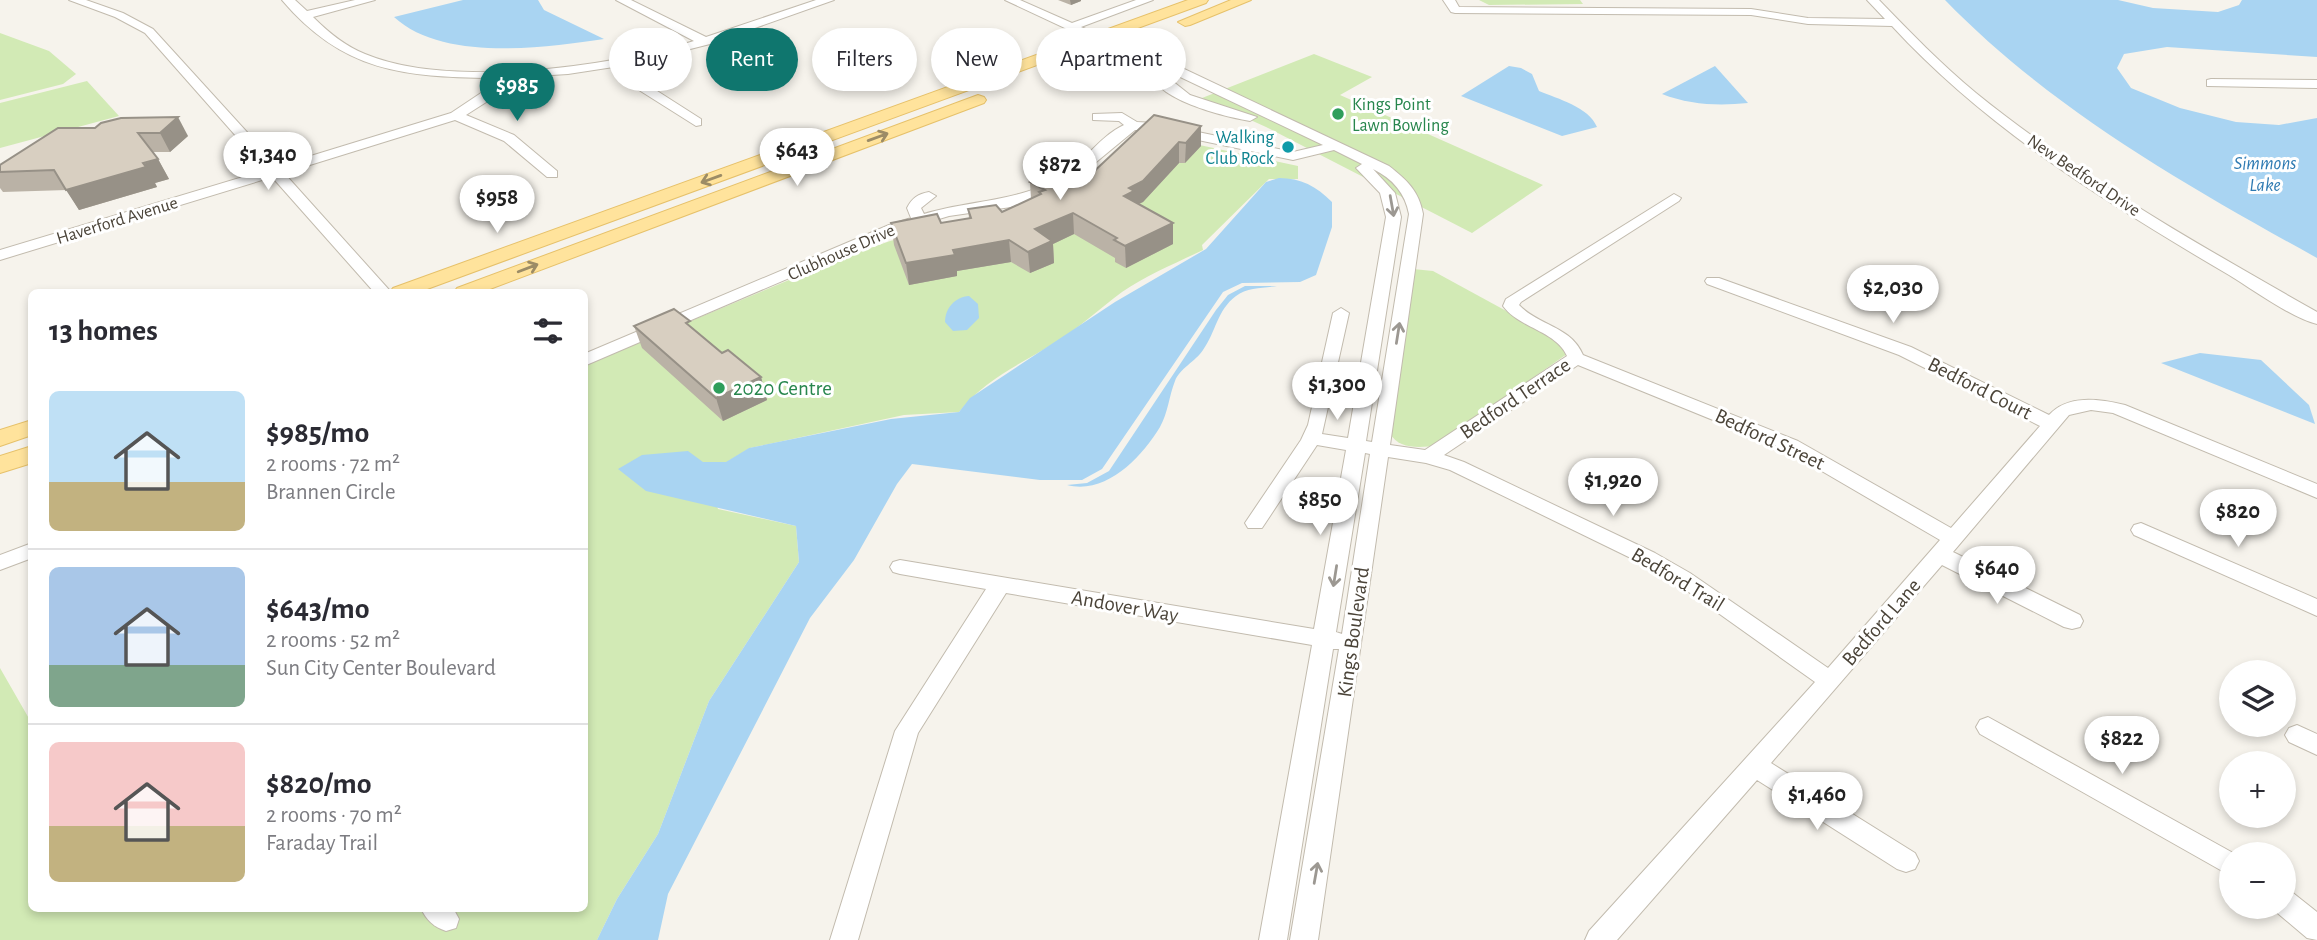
<!DOCTYPE html>
<meta charset="utf-8">
<style>
:root{--surface:#fff;--page:#f7f7f7;--text:#2b2b33;--muted:#7c7c81;--line:#e1e1e2;--accent:#0f766e}
body{margin:0;font-family:"Alegreya Sans",sans-serif;background:var(--page);color:var(--text);height:100vh;display:flex;flex-direction:column;font-size:26px;white-space:nowrap}
*{box-sizing:border-box;margin:0}
p{font-size:23px;color:var(--muted)}
.icon{flex:none;width:38px;height:38px;fill:none;stroke:currentColor;stroke-width:2;stroke-linecap:round;stroke-linejoin:round}
.map{position:relative;flex:1;overflow:hidden}
.panel{position:absolute;left:28px;top:289px;width:560px;height:623px;display:flex;flex-direction:column;background:var(--surface);border-radius:10px;box-shadow:0 4px 10px #0003}
.panel>*{flex:none}
.guide{position:absolute;left:609px;top:28px;width:665px;height:63px;display:flex;gap:14px}
.buttons{position:absolute;left:2219px;top:660px;display:grid;gap:14px}
.buttons a{display:grid;place-items:center;width:77px;height:77px;border-radius:50%;background:var(--surface);box-shadow:0 4px 10px #0003;font-size:35px}
.price{position:absolute;translate:-50% -60px;padding:0 16px;border-radius:24px;background:#fff;color:#222;font-size:23px;line-height:46px;filter:drop-shadow(0 2px 4px #0008)}
.price::after{content:'';position:absolute;left:50%;top:42px;width:21px;height:16px;margin-left:-10px;background:inherit;clip-path:polygon(0 0,100% 0,50% 100%)}
.price.selected{background:var(--accent);color:#fff}
ul{padding:0;list-style:none}
li{display:flex;align-items:center;gap:21px;height:175px;padding:0 21px}
li+li{border-top:2px solid var(--line)}
li span{display:grid;place-items:center;flex:none;width:196px;height:140px;border-radius:10px;color:#555}
li>.icon{margin-inline-start:auto}
span .icon{width:84px;height:84px;fill:#fffc;stroke-width:1}
li b{font-size:30px}
h2{display:flex;justify-content:space-between;align-items:center;height:84px;padding:0 21px;font-size:30px}
.chip{padding:0 24px;border-radius:32px;background:var(--surface);box-shadow:0 4px 10px #0003;font-size:24px;line-height:63px}
.chip.selected{background:var(--accent);color:#fff}
.map>svg:first-child{display:block}
.green{fill:#d2eab5}
.water{fill:#a9d4f2}
.lines{fill:none;stroke-linecap:round;stroke-linejoin:round}
.minor-casing{stroke:#c2bbae;stroke-width:2}
.major-casing{stroke:#e6c16a;stroke-width:2}
.minor{fill:#fff;fill-rule:evenodd}
.major{fill:#ffe39c;fill-rule:evenodd}
.wall{fill:#bab2a6}
.shaded-wall{fill:#979187}
.building{fill:#d8cfc1;stroke:#979187;stroke-width:2}
.oneway{stroke:#9c8c66}
.oneway2{stroke:#9c9892}
.leisure-dot{fill:#2e9e5b;stroke:#fff;stroke-width:2.5}
.culture-dot{fill:#0f9aa8;stroke:#fff;stroke-width:2.5}
.labels{text-anchor:middle;stroke-width:6;stroke-linejoin:round;paint-order:stroke}
.far-leisure-label{font-size:18px;fill:#27864d;stroke:#fff;text-anchor:start}
.far-culture-label{font-size:18px;fill:#0d838f;stroke:#fff;text-anchor:end}
.far-street-label{font-size:18px;fill:#4b4439;stroke:#fff}
.far-water-label{font-size:19px;font-style:italic;fill:#2e7ab2;stroke:#fff}
.leisure-label{font-size:21px;fill:#27864d;stroke:#fff;text-anchor:start}
.street-label{font-size:21px;fill:#4b4439;stroke:#fff}
</style>
<div class="map">
<svg width="2317" height="940" viewBox="0 0 2317 940">
<rect width="100%" height="100%" fill="#f6f3ec"/>
<g class="green">
<polygon points="1479,0 1580,0 1583,4 1489,5"/>
<polygon points="0,33 49,51 76,74 63,84 0,100"/>
<polygon points="1314,54 1372,77 1340,95 1543,185 1472,233 1266,127 1202,98"/>
<polygon points="87,81 119,116 0,148 0,103"/>
<path d="M1148,134L1298,166V179H1269L1202,245L1203,250C1176,263 1147,275 1122,292C1099,309 1078,329 1053,344C1019,365 985,379 959,412L904,415L750,448L727,462H703L718,509L796,526L799,562L709,701L658,834L617,899L597,940H0V668L31,722L32,908H584L585,365L837,260L890,241L1078,193Z"/>
<path d="M1413,269L1433,271L1563,342L1567,354L1437,445C1422,448 1398,450 1390,433Z"/>
</g>
<g class="water">
<path d="M463,0H538L544,10L604,39C544,48 443,62 394,17Z"/>
<path d="M1945,0H2118L2153,8L2218,12L2239,5L2242,0H2317V57L2167,47L2124,54L2117,68L2131,88L2180,108L2236,122L2279,125L2317,118V258C2185,185 2051,109 1945,0Z"/>
<path d="M1509,66L1521,68L1532,74L1539,91C1558,99 1589,107 1597,127L1562,136L1461,96Z"/>
<path d="M1715,66L1748,103C1719,106 1690,105 1662,94Z"/>
<path d="M1279,178C1301,178 1316,186 1332,202V227L1316,275L1300,282L1242,283L1223,292L1102,469L1082,480H1040L912,464L897,484L854,560L810,618L668,894L658,940H597L617,899L658,834L709,701L799,562L796,526L646,491L618,469L642,455L688,451L703,462H726L749,448L891,419L959,412L970,398L1115,302L1206,249L1266,182Z"/>
<path d="M1245,286H1277C1264,288 1247,287 1236,296C1217,310 1216,332 1203,350C1196,361 1179,369 1175,381C1169,396 1168,413 1160,427C1141,458 1106,495 1067,485L1087,483L1109,471L1216,310L1228,295Z"/>
<path d="M969,296L978,304L979,318L967,330L953,331L945,322C945,308 955,297 969,296Z"/>
<polygon points="2200,353 2261,360 2309,405 2315,424 2161,363"/>
</g>
<g class="lines">
<defs>
<g id="minor">
<path d="M69,0H86L123,13L153,29L278,166L451,113L481,93L492,78C404,77 343,72 282,0H295L307,11L355,0H375L313,17C328,32 345,46 365,54C449,89 609,67 694,41L616,0H631L706,37L816,0H834L710,44L631,64L640,80L701,119V125L696,126L631,85L620,66L568,74L505,78L491,99L466,115L514,135L557,171V177H547L504,141L455,120L284,173L391,292H374L272,177L0,260V250L266,170L145,33L115,17Z"/>
<path d="M1005,0H1020L1072,23L1136,0H1153L1081,27L1121,45L1142,49L1389,166C1407,180 1419,191 1423,214L1390,445L1425,450L1567,356C1556,331 1519,328 1503,306L1506,299L1674,194L1681,198L1679,201L1521,302L1519,305C1539,326 1571,326 1583,355L1798,441L1951,528L2040,426L1899,355L1707,284L1705,281L1707,278H1719L1911,347L2049,415C2068,394 2100,399 2125,405L2317,484V498L2113,413L2091,410L2069,415L1953,552L2080,615L2083,621L2080,627L2072,629L2064,627L1942,565L1771,763L1915,853L1919,861L1915,869L1906,872L1897,869L1757,780L1617,940H1585L1589,931L1815,682L1676,583L1641,563L1450,470L1426,463L1388,457L1318,940H1290L1339,649H1333L1287,940H1259L1312,645L1006,593L918,733L858,940H830L895,731L986,589L900,574L893,572L890,567L893,562L900,560L1314,629L1346,450L1317,445L1262,528H1248L1245,523L1301,440L1308,425L1333,313L1341,308L1349,313L1322,434L1348,438L1386,217L1380,193L1356,168L1362,164L1334,150L1293,160L1155,131L1135,130L1072,182L1043,196L1011,207L949,216L899,231L584,366V354L889,225L911,218L907,208C912,198 918,194 929,192L936,196L921,208L924,214C970,200 1018,202 1061,177C1083,163 1100,136 1124,125L1119,121L1093,120V114L1122,113L1137,122L1155,123L1293,152L1323,145L1134,55L1114,51ZM1373,169C1393,179 1405,193 1409,214L1372,442L1366,441L1401,217L1395,193ZM1578,365L1784,449L1940,540L1828,668L1690,573L1655,553L1464,462L1444,455ZM1365,453L1370,454L1342,634L1336,632Z"/>
<path d="M1443,0H1455L1459,7L1751,9L1808,18L1885,19L1867,0H1879C1910,32 1941,64 1976,93C2081,178 2199,245 2317,312V324C2292,318 2252,289 2229,275C2108,204 1987,129 1892,26L1808,24L1751,15L1455,13L1451,12Z"/>
<path d="M1156,68L1190,95L1257,117L1250,121C1227,117 1149,99 1152,69Z"/>
<polygon points="2211,79 2317,80 2317,88 2207,86 2207,80"/>
<polygon points="2141,523 2317,599 2317,616 2134,535 2131,530 2134,525"/>
<polygon points="32,543 32,558 0,570 0,555"/>
<polygon points="1988,717 2235,854 2231,854 2231,876 1980,734 1976,727 1980,720"/>
<polygon points="2297,725 2317,734 2317,755 2289,742 2285,735 2289,728"/>
<polygon points="2284,890 2293,893 2317,912 2317,940 2307,938 2275,911 2273,906 2284,906"/>
<path d="M421,908H453L459,919L456,928L446,931C434,927 426,920 421,908Z"/>
</g>
<g id="major">
<polygon points="1188,0 1208,0 1206,3 419,292 390,292 393,288"/>
<polygon points="1231,0 1251,0 1190,25 1185,26 1178,22"/>
<polygon points="978,95 984,97 986,100 984,103 482,292 454,292 457,288"/>
<polygon points="32,420 32,435 0,446 0,430"/>
<polygon points="32,446 32,463 0,473 0,456"/>
</g>
</defs>
<use href="#minor" class="minor-casing"/>
<use href="#major" class="major-casing"/>
<use href="#minor" class="minor"/>
<use href="#major" class="major"/>
</g>
<g class="wall">
<polygon points="1058,0 1081,0 1081,1 1071,5"/>
<polygon points="121,118 188,136 170,152 153,152 158,159 169,179 155,183 157,187 79,210 67,190 3,192 0,188 0,165"/>
<polygon points="1201,126 1201,146 1185,163 1179,163 1143,202 1139,204 1173,223 1173,244 1126,268 1115,262 1115,258 1074,234 1053,244 1054,263 1030,273 1011,262 957,271 957,276 909,285 894,245 891,223 941,223 969,218 968,209 1002,212 1031,199 1030,182 1076,175 1088,177"/>
<polygon points="634,326 693,328 722,353 761,377 767,400 723,421 642,348"/>
</g>
<g class="shaded-wall">
<polygon points="1070,0 1081,0 1081,1 1071,5"/>
<polygon points="178,117 188,136 170,152 160,133"/>
<polygon points="1201,126 1201,146 1185,163 1186,143"/>
<polygon points="1179,142 1179,163 1143,202 1134,206 1124,196 1129,188"/>
<polygon points="158,159 169,179 155,183 157,187 79,210 66,190"/>
<polygon points="1073,213 1074,234 1053,244 1054,263 1030,273 1028,252 1035,229"/>
<polygon points="1173,223 1173,244 1126,268 1125,246"/>
<polygon points="1009,240 1011,262 957,271 957,276 909,285 906,263 953,250"/>
<polygon points="761,377 767,400 723,421 716,398"/>
</g>
<g class="building">
<polygon points="1154,115 1201,126 1186,143 1179,142 1143,181 1129,188 1134,191 1124,196 1173,223 1125,246 1114,240 1117,238 1073,213 1035,229 1052,241 1028,252 1009,240 953,250 955,255 906,263 891,223 937,214 941,223 971,218 968,209 996,205 1002,212 1041,194 1039,192 1045,190 1030,182 1062,168 1076,175 1082,173 1088,177"/>
<polygon points="178,117 160,133 138,133 158,159 143,163 146,167 66,190 54,170 0,172 0,165 58,128 95,128 101,123 121,118"/>
<polygon points="674,309 690,321 686,323 722,353 728,350 761,377 716,398 634,326"/>
</g>
<defs><path id="oneway-shaft" d="M-6 0H5M1.5-3L5.5 0L1.5 3" fill="none" stroke-width="1.6" stroke-linecap="round" stroke-linejoin="round" transform="scale(1.75)"/></defs>
<g class="oneway">
<use href="#oneway-shaft" transform="translate(878 137) rotate(-20)"/>
<use href="#oneway-shaft" transform="translate(711 179) rotate(160)"/>
<use href="#oneway-shaft" transform="translate(528 268) rotate(-21)"/>
</g>
<g class="oneway2">
<use href="#oneway-shaft" transform="translate(1392 206) rotate(80)"/>
<use href="#oneway-shaft" transform="translate(1398 333) rotate(-81)"/>
<use href="#oneway-shaft" transform="translate(1335 576) rotate(99)"/>
<use href="#oneway-shaft" transform="translate(1316 873) rotate(-80)"/>
</g>
<g class="leisure-dot">
<circle cx="1338" cy="114" r="7"/>
<circle cx="719" cy="388" r="7"/>
</g>
<circle class="culture-dot" cx="1288" cy="147" r="7"/>
<g class="labels">
<g class="far-leisure-label">
<text x="1352" y="110">Kings Point<tspan x="1352" dy="21">Lawn Bowling</tspan></text>
</g>
<g class="far-culture-label">
<text x="1274" y="143">Walking<tspan x="1274" dy="21">Club Rock</tspan></text>
</g>
<g class="far-street-label">
<text transform="translate(2084 175) rotate(34)" y="6">New Bedford Drive</text>
<text transform="translate(117 220) rotate(-17)" y="6">Haverford Avenue</text>
<text transform="translate(841 252) rotate(-24)" y="6">Clubhouse Drive</text>
</g>
<g class="far-water-label">
<text x="2265" y="169">Simmons<tspan x="2265" dy="22">Lake</tspan></text>
</g>
<g class="leisure-label">
<text x="733" y="395">2020 Centre</text>
</g>
<g class="street-label">
<text transform="translate(1980 388) rotate(27)" y="7">Bedford Court</text>
<text transform="translate(1515 398) rotate(-34)" y="7">Bedford Terrace</text>
<text transform="translate(1770 439) rotate(25)" y="7">Bedford Street</text>
<text transform="translate(1678 579) rotate(31)" y="7">Bedford Trail</text>
<text transform="translate(1125 606) rotate(10)" y="7">Andover Way</text>
<text transform="translate(1881 622) rotate(-49)" y="7">Bedford Lane</text>
<text transform="translate(1353 632) rotate(-82)" y="7">Kings Boulevard</text>
</g>
</g>
</svg>
<div class="buttons">
<a><svg class="icon" aria-label="layers" viewBox="0 0 24 24"><path d="M12 4l9 5-9 5-9-5zM3 14l9 5 9-5"/></svg></a>
<a>+</a>
<a>−</a>
</div>
<b class="price selected" style="left:517px;top:123px">$985</b>
<b class="price" style="left:797px;top:188px">$643</b>
<b class="price" style="left:268px;top:192px">$1,340</b>
<b class="price" style="left:1060px;top:202px">$872</b>
<b class="price" style="left:497px;top:235px">$958</b>
<b class="price" style="left:1893px;top:325px">$2,030</b>
<b class="price" style="left:1337px;top:422px">$1,300</b>
<b class="price" style="left:1613px;top:518px">$1,920</b>
<b class="price" style="left:1320px;top:537px">$850</b>
<b class="price" style="left:2238px;top:549px">$820</b>
<b class="price" style="left:1997px;top:606px">$640</b>
<b class="price" style="left:2122px;top:776px">$822</b>
<b class="price" style="left:1817px;top:832px">$1,460</b>
<div class="guide">
<a class="chip">Buy</a>
<a class="chip selected">Rent</a>
<a class="chip">Filters</a>
<a class="chip">New</a>
<a class="chip">Apartment</a>
</div>
<section class="panel">
<h2>13 homes<svg class="icon" aria-label="filters" viewBox="0 0 24 24"><path d="M4 7h16M4 17h16"/><circle cx="9" cy="7" r="2"/><circle cx="15" cy="17" r="2"/></svg></h2>
<ul>
<li><span style="background:linear-gradient(#bfe0f5 65%,#c2b280 0)"><svg class="icon" aria-label="home" viewBox="0 0 24 24"><path d="M3 11l9-7 9 7M6 9v11h12V9"/></svg></span><div><b>$985/mo</b><p>2 rooms · 72 m²</p><p>Brannen Circle</p></div></li>
<li><span style="background:linear-gradient(#a9c7e8 70%,#7fa58c 0)"><svg class="icon" aria-label="home" viewBox="0 0 24 24"><path d="M3 11l9-7 9 7M6 9v11h12V9"/></svg></span><div><b>$643/mo</b><p>2 rooms · 52 m²</p><p>Sun City Center Boulevard</p></div></li>
<li><span style="background:linear-gradient(#f6c9c9 60%,#c2b280 0)"><svg class="icon" aria-label="home" viewBox="0 0 24 24"><path d="M3 11l9-7 9 7M6 9v11h12V9"/></svg></span><div><b>$820/mo</b><p>2 rooms · 70 m²</p><p>Faraday Trail</p></div></li>
</ul>
</section>
</div>
